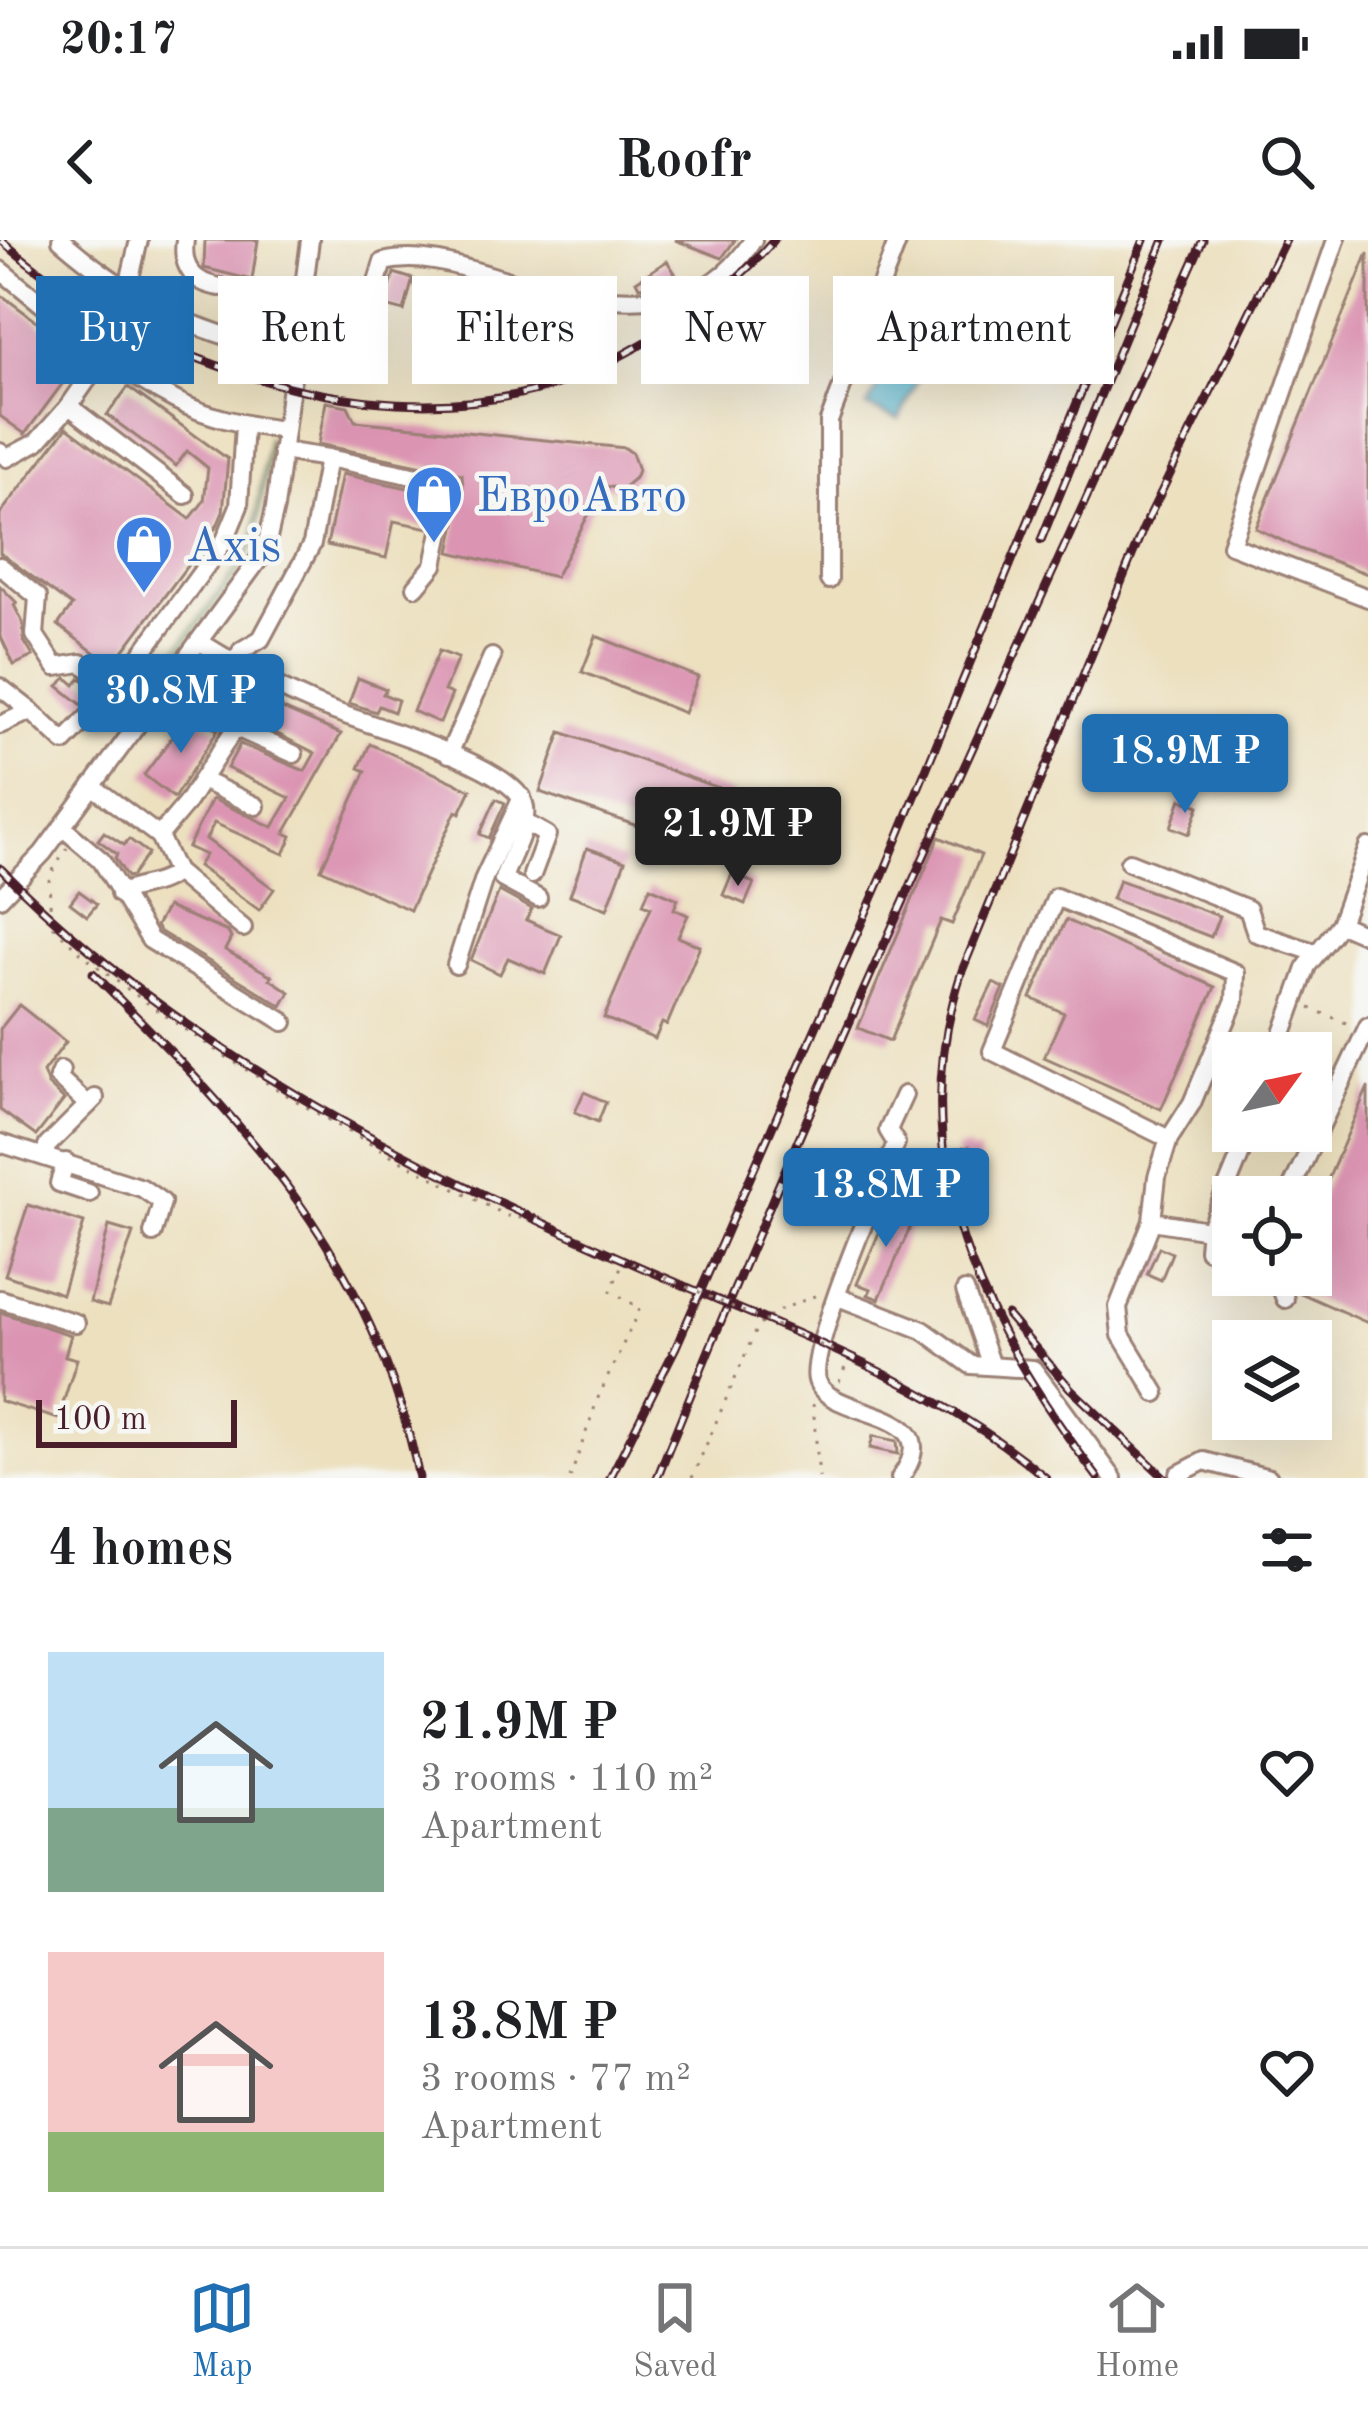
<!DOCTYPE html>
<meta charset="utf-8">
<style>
:root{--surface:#fff;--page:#f2f2f2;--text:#202124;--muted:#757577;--line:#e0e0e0;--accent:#1f6fb2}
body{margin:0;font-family:"Old Standard TT",serif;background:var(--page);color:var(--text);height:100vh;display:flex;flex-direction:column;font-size:45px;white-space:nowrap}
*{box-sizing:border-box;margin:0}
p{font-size:39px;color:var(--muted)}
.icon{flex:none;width:66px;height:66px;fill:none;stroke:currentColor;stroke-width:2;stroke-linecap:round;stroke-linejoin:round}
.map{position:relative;height:1238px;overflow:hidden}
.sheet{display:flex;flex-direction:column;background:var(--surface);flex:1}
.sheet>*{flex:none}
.top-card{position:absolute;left:36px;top:36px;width:1296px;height:108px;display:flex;gap:24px}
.needle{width:78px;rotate:57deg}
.fabs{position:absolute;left:1212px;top:792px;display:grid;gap:24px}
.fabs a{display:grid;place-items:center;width:120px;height:120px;border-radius:0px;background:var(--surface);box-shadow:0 12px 48px #0002;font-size:60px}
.scale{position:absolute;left:36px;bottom:30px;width:201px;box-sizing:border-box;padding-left:12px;border:6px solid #4a1f2b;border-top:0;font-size:33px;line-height:42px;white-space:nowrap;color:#4a1f2b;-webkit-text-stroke:9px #f6f6f2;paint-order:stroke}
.price{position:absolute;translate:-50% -102px;padding:0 27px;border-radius:12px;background:var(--accent);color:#fff;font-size:39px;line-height:78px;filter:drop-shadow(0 3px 6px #0008)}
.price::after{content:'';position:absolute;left:50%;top:72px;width:36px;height:27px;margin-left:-18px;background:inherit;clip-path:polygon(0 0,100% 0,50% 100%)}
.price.current{background:#222;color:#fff}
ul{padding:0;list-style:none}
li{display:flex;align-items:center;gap:36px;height:300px;padding:0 48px}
li span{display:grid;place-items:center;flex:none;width:336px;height:240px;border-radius:0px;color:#555}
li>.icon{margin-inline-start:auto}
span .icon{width:144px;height:144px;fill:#fffc;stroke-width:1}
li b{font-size:51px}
h2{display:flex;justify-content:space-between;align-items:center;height:144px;padding:0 48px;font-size:51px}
.chip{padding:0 42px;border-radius:0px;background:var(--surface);box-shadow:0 12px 48px #0002;font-size:42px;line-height:108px}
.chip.current{background:var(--accent);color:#fff}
.status{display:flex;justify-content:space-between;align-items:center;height:84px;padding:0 60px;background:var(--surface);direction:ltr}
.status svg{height:33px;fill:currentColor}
header{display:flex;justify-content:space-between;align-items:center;height:156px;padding:0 48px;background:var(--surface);font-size:54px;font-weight:700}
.menu{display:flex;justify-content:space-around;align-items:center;height:168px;border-top:3px solid var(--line);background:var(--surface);font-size:33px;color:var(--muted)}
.menu a{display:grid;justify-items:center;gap:6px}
.menu .current{color:var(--accent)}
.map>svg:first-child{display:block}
.green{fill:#9edd92;stroke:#747e5e;stroke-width:3}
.water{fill:#51b7d0;stroke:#4e6b7e;stroke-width:3}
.building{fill:#db95b3}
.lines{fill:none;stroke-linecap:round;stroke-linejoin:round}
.minor-casing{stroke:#9b8075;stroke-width:22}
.path{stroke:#9b8075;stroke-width:3;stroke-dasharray:3 9;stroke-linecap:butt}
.minor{stroke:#fff;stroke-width:16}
.rail-casing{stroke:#4a1f2b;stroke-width:9}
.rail{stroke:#f6f6f2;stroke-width:4.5;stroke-dasharray:14;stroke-linecap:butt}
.path-bridge{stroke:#9b8075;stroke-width:3;stroke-dasharray:3 9;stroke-linecap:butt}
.labels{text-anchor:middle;stroke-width:9;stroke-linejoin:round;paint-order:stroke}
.shop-label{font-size:48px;fill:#366cbe;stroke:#f6f6f2;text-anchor:start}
</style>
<div class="status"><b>20:17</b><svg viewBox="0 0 49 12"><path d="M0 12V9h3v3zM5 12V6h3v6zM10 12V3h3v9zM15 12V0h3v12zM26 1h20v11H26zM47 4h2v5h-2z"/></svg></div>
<header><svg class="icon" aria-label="back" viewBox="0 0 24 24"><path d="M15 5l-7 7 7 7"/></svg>Roofr<svg class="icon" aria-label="search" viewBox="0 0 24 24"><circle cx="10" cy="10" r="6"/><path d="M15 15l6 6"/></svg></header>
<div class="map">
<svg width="1368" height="1238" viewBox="0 0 1368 1238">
<rect width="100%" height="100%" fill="#f6f6f2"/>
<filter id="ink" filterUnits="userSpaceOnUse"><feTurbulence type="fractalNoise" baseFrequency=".00833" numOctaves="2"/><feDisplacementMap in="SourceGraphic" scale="24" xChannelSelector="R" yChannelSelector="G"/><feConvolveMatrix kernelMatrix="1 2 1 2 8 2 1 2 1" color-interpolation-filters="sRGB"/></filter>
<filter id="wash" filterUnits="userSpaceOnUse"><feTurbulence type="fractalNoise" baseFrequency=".004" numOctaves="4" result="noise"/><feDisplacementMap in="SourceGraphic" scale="48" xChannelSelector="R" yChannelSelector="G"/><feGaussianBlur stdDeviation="2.7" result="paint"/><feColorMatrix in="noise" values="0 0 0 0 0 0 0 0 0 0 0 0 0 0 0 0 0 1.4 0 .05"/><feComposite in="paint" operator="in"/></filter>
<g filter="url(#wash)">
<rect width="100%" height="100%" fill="#ece0bf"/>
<polygon class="green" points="268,198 271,200 255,303 237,334 176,417 173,414 242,321 252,301"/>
<polygon class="water" points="896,113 902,113 921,133 899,179 867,167"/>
<g id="blocks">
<g class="building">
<polygon points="205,0 258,0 252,40 204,28"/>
<polygon points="675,0 735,0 722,18"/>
<polygon points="1368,13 1368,334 1300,309 1256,288"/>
<polygon points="667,21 675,33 655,45 639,47 636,41"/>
<polygon points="394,33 413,39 404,71 385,66"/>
<circle cx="480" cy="63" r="10"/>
<polygon points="0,54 83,116 25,194 0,176"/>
<polygon points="128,147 228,219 223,272 217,286 112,426 58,385 72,366 0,313 0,274 67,187 190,279 204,261 208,228 187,211 176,226 107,175"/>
<polygon points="326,162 348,166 355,181 625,208 632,213 638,230 635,238 622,249 604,246 555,337 450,312 463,247 462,234 318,204"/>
<polygon points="342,234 436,254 429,288 394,281 386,318 327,305"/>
<polygon points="0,346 17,363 14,365 23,383 24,401 33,416 14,425 0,395"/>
<polygon points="596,396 698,437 684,473 582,432"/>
<polygon points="439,411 458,418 444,451 452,454 440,483 413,471"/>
<polygon points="217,437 242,455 229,474 200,460"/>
<polygon points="67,438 75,445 80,438 96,448 82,465 58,446"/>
<polygon points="358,438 386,449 383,454 398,460 394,472 379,466 376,472 349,463"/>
<polygon points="262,460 341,494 285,593 292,596 284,614 214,583 206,599 274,649 259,670 198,626 205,615 188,607 212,559 273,587 290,558 227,528 240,504 305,531 315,513 254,482"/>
<polygon points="188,476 218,490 174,558 144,535"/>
<polygon points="561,492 733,553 728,566 745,572 729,618 540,552"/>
<polygon points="370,504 471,550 460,573 456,571 410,670 321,629 366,531 359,528"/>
<polygon points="496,559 505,563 489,598 480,594"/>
<polygon points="1181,559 1199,566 1189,594 1171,587"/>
<polygon points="104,592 124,605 129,599 148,613 132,636 127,637 115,618 117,614 98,600"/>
<polygon points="939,597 981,615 952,684 941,680 890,801 858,788"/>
<polygon points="587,608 625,621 607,669 570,655"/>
<polygon points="732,634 754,643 745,664 723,655"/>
<polygon points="1119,640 1219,676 1211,697 1112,659"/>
<polygon points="650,647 678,659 674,669 688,675 678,697 700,706 667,785 662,783 655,799 604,778 651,667 643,664"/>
<polygon points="79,651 97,664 87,676 70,663"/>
<polygon points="499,651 532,669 526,680 561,695 545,734 508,718 500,734 471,720"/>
<polygon points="167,667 228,692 231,698 225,710 272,736 270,739 290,752 282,766 159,691 156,686"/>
<polygon points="1066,680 1215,747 1161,869 1044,817 1064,773 1031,758"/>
<polygon points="993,743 1004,748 988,786 975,780"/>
<polygon points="19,765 66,802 43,832 48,845 64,860 36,896 0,870 0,789"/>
<polygon points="1368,847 1368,1083 1296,1051 1290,1035 1311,1035 1311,979"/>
<polygon points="584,852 606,862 598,882 575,872"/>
<polygon points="969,907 970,912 979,910 981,923 959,931 956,909"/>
<polygon points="892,963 915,976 879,1059 868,1055 871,1049 857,1044"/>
<polygon points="28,965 84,983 62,1054 5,1035"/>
<polygon points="109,986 133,993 108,1067 90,1062"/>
<polygon points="1159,1007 1172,1013 1161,1040 1147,1034"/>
<polygon points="0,1072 71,1095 65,1116 77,1119 58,1179 0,1161"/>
<polygon points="873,1196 897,1201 898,1214 870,1208"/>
</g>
</g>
</g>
<g filter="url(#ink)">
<use href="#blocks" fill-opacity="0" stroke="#9b8075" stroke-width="3"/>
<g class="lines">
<defs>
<g id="minor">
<path d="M61,0C128,58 205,102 295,109"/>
<path d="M185,0C181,27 193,43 220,47"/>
<polyline points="1336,0 1231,305 1368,358"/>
<path d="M0,30C56,74 112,127 175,160C209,178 246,185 284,190"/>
<polyline points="127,51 139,0"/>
<path d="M374,52L383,22C425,12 468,29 509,41C566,57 662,74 716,40C731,30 743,15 753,0"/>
<polyline points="106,113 69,166 185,255"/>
<polyline points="0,212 7,218 37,202 69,166"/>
<polyline points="328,218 451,244 434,325 416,347"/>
<polyline points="0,326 38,357 35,395 56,427 81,423 150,469"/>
<polyline points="829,340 829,181 898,0"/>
<path d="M200,402C237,425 275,447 315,464C360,483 503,521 523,561C533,582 509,618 503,639L538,658"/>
<polyline points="234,423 242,410 261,399 312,304 328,218 281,211"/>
<polyline points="0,447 31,471"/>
<polyline points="0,485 31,471 64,502 118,446 225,300 239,266 244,185"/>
<polyline points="236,488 294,514"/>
<polyline points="449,514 492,417"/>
<polyline points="202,540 256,566"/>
<polyline points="92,546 159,596 186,564 250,465"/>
<polyline points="524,582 547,595 532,635"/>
<polyline points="62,587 101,620 150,700 284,782"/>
<polyline points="159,596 176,632 243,688"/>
<polyline points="1129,622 1248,669 1256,693 1317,713"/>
<path d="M119,654C138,644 160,647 176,632"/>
<polyline points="0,658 43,613 265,311 275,268 310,0"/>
<polyline points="1340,684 1368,696"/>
<polyline points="456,725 484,638 522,557"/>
<polyline points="1276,813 1307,726 1340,684 1368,607"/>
<polyline points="61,830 58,837 88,865"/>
<polyline points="0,903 142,948 162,962 153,993"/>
<polyline points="45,916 47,906 95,858"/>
<polyline points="66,922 59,943 89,953"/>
<polyline points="1287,957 1368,786"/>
<polyline points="1152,981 1233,994"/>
<polyline points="1208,1010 1210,988 1250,891"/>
<polyline points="1276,1035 1285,1059"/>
<polyline points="965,1051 991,1126"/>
<polyline points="838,1057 923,1090 971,1125 1033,1129 1113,1238"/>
<polyline points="0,1059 76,1083"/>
<polyline points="1156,1153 1121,1095 1118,1067 1152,981 1157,937 1169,899 1192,863 1235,760 1236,733 1056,657 992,811 1169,899"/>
<polyline points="1179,1234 1204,1221 1269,1238"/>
<path d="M900,1238C953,1166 828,1181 817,1140C808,1109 881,943 896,903L888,890L904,855"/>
</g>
</defs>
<use href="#minor" class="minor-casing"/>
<g class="path">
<path d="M67,608L49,637L51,684C90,725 136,755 182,787C286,859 395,920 508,976L527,979L623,1022L632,1023"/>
<polyline points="1310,768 1351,785"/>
<polyline points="839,1113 945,1168 985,1194 1041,1238"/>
<polyline points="839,1142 847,1123"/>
<polyline points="813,1164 819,1238"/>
<polyline points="570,1238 598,1158 640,1068 611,1051 622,1024"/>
<polyline points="692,1238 757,1087 775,1072 822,1053"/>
</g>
<use href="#minor" class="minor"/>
<defs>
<g id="rail">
<path d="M1,0C135,119 360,197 537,150C584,138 628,113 669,88C707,64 745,35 774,0"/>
<polyline points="1041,300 1164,0"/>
<path d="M0,628C179,809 406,923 636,1025C777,1087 927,1137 1046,1238"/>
<path d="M93,733C246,885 375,1018 419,1238"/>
<polyline points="1007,1075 1070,1148 1165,1238"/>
<polyline points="610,1238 676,1107 883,634 1144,0"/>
<path d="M657,1238C824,819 1019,412 1203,0"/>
<path d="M1098,1238C983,1086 899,924 962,731L1143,289L1285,0"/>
</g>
</defs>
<use href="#rail" class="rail-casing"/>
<use href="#rail" class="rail"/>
<polyline class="path-bridge" points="632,1023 839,1113"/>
</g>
</g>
<defs>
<symbol id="shop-pin" viewBox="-11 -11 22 30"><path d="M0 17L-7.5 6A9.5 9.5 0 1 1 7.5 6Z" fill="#3f7fe0" stroke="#f6f6f2"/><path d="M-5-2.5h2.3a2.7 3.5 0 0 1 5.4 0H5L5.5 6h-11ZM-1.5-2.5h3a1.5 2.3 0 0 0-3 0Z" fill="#fff"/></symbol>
</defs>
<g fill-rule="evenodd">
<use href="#shop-pin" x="401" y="221" width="66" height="90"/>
<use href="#shop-pin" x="111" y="271" width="66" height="90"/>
</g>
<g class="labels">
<g class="shop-label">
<text x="476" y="271">ЕвроАвто</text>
<text x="186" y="321">Axis</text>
</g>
</g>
</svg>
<div class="fabs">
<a><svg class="needle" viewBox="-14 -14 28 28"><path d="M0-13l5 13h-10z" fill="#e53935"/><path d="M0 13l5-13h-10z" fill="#757577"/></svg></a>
<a><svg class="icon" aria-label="locate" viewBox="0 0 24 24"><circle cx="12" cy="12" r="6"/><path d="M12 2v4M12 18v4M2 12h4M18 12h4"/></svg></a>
<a><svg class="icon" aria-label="layers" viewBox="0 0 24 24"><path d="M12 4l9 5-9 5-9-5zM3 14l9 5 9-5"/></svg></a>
</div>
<div class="scale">100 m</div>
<b class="price" style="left:181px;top:516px">30.8M ₽</b>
<b class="price" style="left:1185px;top:576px">18.9M ₽</b>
<b class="price current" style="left:738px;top:649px">21.9M ₽</b>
<b class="price" style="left:886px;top:1010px">13.8M ₽</b>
<div class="top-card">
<a class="chip current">Buy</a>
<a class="chip">Rent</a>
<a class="chip">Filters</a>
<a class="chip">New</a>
<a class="chip">Apartment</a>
</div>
</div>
<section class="sheet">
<h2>4 homes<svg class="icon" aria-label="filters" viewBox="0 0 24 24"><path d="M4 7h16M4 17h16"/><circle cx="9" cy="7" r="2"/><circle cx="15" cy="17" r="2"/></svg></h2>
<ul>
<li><span style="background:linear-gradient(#bfe0f5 65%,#7fa58c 0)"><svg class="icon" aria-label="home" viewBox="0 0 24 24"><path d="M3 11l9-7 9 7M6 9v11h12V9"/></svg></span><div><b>21.9M ₽</b><p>3 rooms · 110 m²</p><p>Apartment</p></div><svg class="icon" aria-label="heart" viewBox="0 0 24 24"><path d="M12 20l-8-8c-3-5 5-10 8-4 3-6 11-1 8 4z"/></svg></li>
<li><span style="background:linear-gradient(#f6c9c9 75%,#8fb573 0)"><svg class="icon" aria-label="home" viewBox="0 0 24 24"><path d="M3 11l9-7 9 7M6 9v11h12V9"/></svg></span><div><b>13.8M ₽</b><p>3 rooms · 77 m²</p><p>Apartment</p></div><svg class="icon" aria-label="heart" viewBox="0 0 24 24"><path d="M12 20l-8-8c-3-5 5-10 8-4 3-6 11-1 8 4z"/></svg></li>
</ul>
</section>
<nav class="menu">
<a class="current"><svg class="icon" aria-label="map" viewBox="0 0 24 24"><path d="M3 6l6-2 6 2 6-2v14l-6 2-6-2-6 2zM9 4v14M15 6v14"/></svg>Map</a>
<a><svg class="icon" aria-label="saved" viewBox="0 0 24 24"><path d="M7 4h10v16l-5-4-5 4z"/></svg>Saved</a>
<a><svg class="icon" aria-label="home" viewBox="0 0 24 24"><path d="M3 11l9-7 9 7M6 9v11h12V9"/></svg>Home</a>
</nav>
